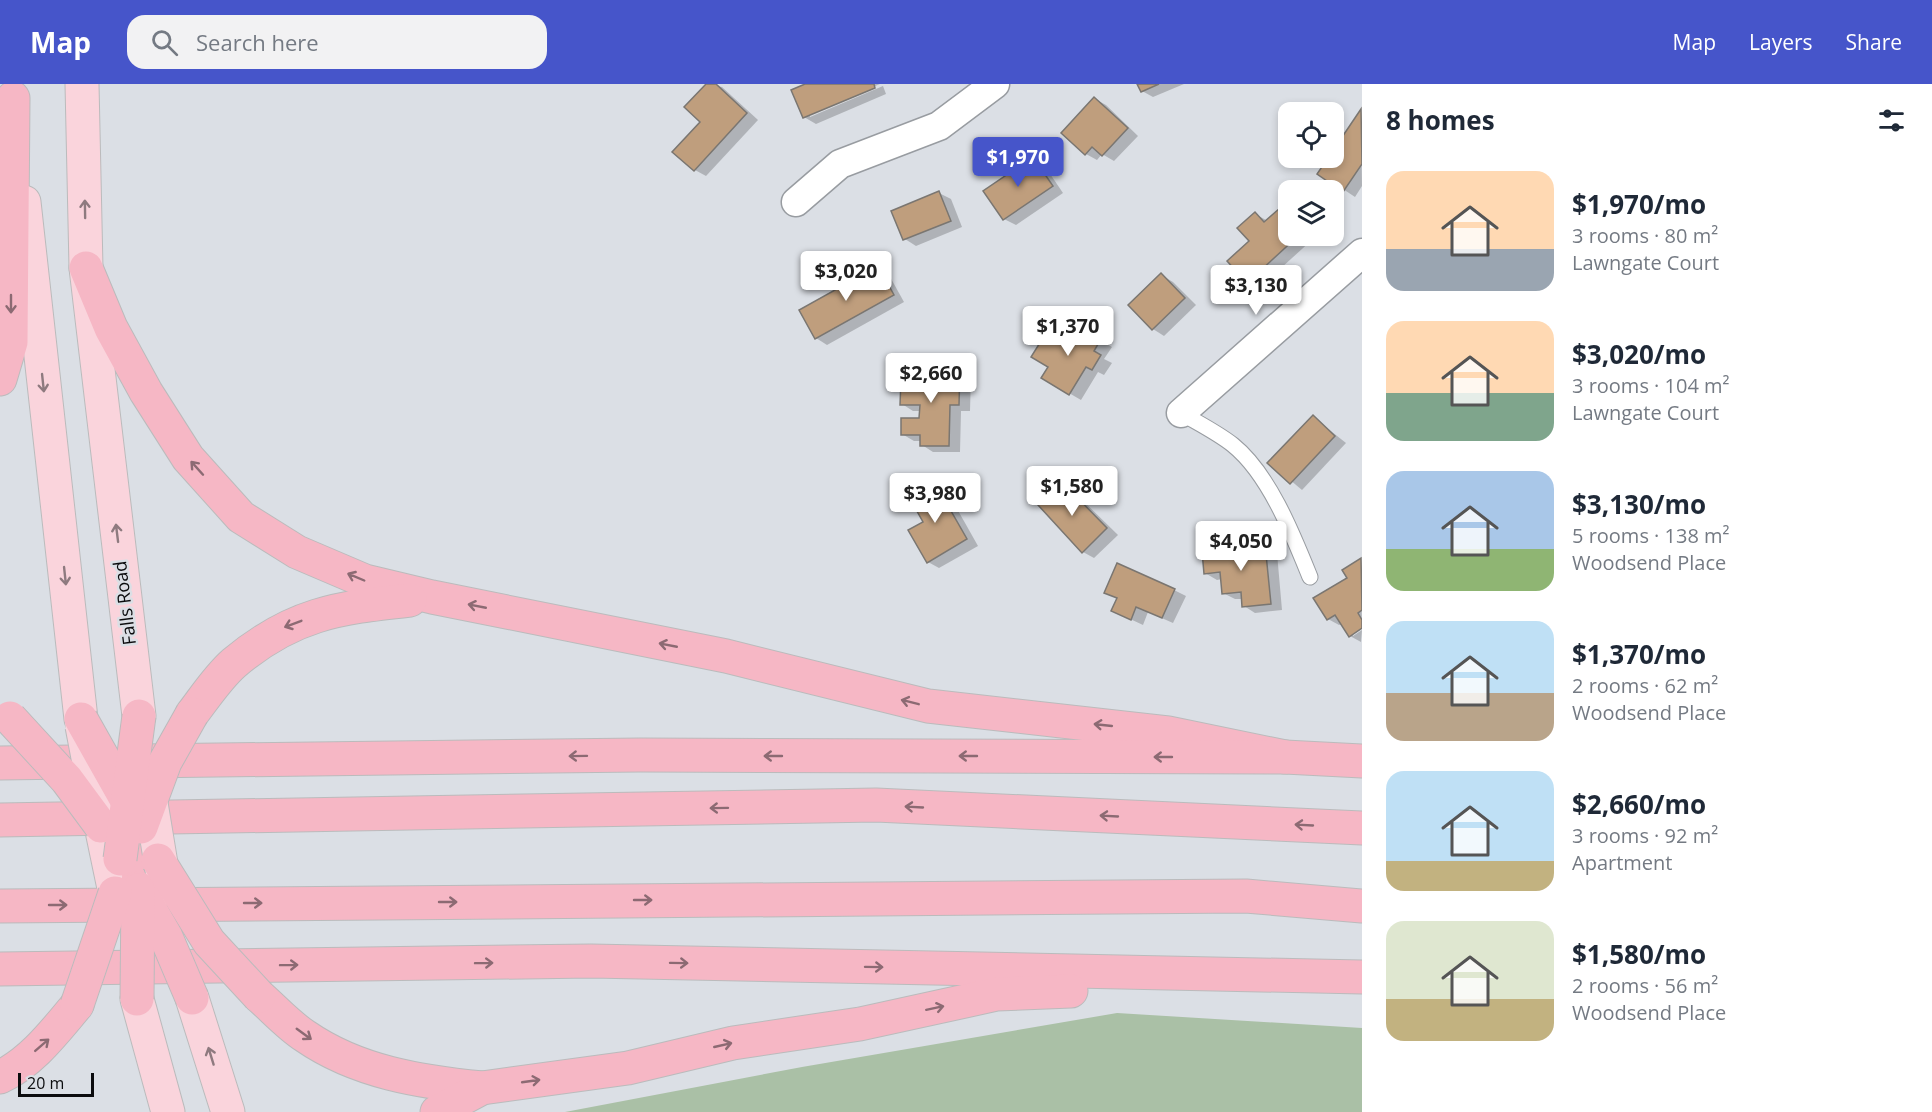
<!DOCTYPE html>
<meta charset="utf-8">
<style>
:root{--surface:#fff;--page:#f2f2f3;--text:#1f2937;--muted:#747a83;--accent:#4655ca}
body{margin:0;font-family:"Open Sans",sans-serif;background:var(--page);color:var(--text);height:100vh;display:flex;flex-direction:column;font-size:22px;white-space:nowrap}
*{box-sizing:border-box;margin:0}
p{font-size:20px;color:var(--muted)}
.icon{flex:none;width:33px;height:33px;fill:none;stroke:currentColor;stroke-width:2;stroke-linecap:round;stroke-linejoin:round}
.map{position:relative;flex:1;overflow:hidden}
.drawer{display:flex;flex-direction:column;background:var(--surface);width:570px}
.drawer>*{flex:none}
.buttons{position:absolute;left:1278px;top:18px;display:grid;gap:12px}
.buttons a{display:grid;place-items:center;width:66px;height:66px;border-radius:12px;background:var(--surface);box-shadow:0 3px 9px #0003;font-size:30px}
.scale{position:absolute;left:18px;bottom:15px;width:76px;box-sizing:border-box;padding-left:6px;border:3px solid #0b0c0e;border-top:0;font-size:16px;line-height:21px;white-space:nowrap;color:#0b0c0e;-webkit-text-stroke:4px #dbdfe5;paint-order:stroke}
.price{position:absolute;translate:-50% -51px;padding:0 14px;border-radius:6px;background:#fff;color:#222;font-size:20px;line-height:39px;filter:drop-shadow(0 2px 3px #0008)}
.price::after{content:'';position:absolute;left:50%;top:36px;width:18px;height:14px;margin-left:-9px;background:inherit;clip-path:polygon(0 0,100% 0,50% 100%)}
.price.active{background:var(--accent);color:#fff}
ul{padding:0;list-style:none}
li{display:flex;align-items:center;gap:18px;height:150px;padding:0 24px}
li span{display:grid;place-items:center;flex:none;width:168px;height:120px;border-radius:18px;color:#555}
li>.icon{margin-inline-start:auto}
span .icon{width:72px;height:72px;fill:#fffc;stroke-width:1}
li b{font-size:26px}
h2{display:flex;justify-content:space-between;align-items:center;height:72px;padding:0 24px;font-size:26px}
header{display:flex;align-items:center;gap:36px;box-sizing:border-box;height:84px;padding:0 30px;background:var(--accent);color:#fff}
header strong{font-size:28px}
nav{display:flex;gap:33px;margin-inline-start:auto;font-size:21px}
.search{width:420px;height:54px;background:var(--page);display:flex;align-items:center;gap:15px;box-sizing:border-box;padding:0 21px;border-radius:18px;color:var(--muted);font-size:22px}
main{display:flex;flex:1;min-height:0}
.map>svg:first-child{display:block}
.green{fill:#aac0a6}
.shadow{fill:#0003}
.building{fill:#bf9e7d;stroke:#7a7671;stroke-width:1.5}
.lines{fill:none;stroke-linecap:round;stroke-linejoin:round}
.service-casing{stroke:#989ca1;stroke-width:17}
.minor-casing{stroke:#989ca1;stroke-width:31}
.primary-casing{stroke:#bbbbbc;stroke-width:35}
.motorway-casing{stroke:#bbbbbc;stroke-width:35}
.service{stroke:#fff;stroke-width:15}
.minor{stroke:#fff;stroke-width:28}
.primary{stroke:#fad4dc;stroke-width:33}
.motorway{stroke:#f6b7c5;stroke-width:33}
.primary-bridge-casing{stroke:#bbbbbc;stroke-width:35;stroke-linecap:butt}
.motorway-bridge-casing{stroke:#bbbbbc;stroke-width:35;stroke-linecap:butt}
.primary-bridge{stroke:#fad4dc;stroke-width:33}
.motorway-bridge{stroke:#f6b7c5;stroke-width:33}
.oneway{stroke:#8e7a7f}
.oneway2{stroke:#8c6a73}
.labels{text-anchor:middle;stroke-width:5;stroke-linejoin:round;paint-order:stroke}
.street-label{font-size:18px;fill:#0b0c0e;stroke:#dbdfe5}
</style>
<header>
<strong>Map</strong>
<div class="search"><svg class="icon" aria-label="search" viewBox="0 0 24 24"><circle cx="10" cy="10" r="6"/><path d="M15 15l6 6"/></svg>Search here</div>
<nav><a>Map</a><a>Layers</a><a>Share</a></nav>
</header>
<main>
<div class="map">
<svg width="1362" height="1028" viewBox="0 0 1362 1028">
<rect width="100%" height="100%" fill="#dbdfe5"/>
<polygon class="green" points="1117,929 1362,944 1362,1028 565,1028 802,983"/>
<g class="shadow">
<polygon points="708,0 722,3 758,36 706,92 695,86"/>
<polygon points="809,0 880,0 810,30 810,33 883,2 886,10 816,40 804,33"/>
<polygon points="1139,0 1184,0 1153,13 1142,7"/>
<polygon points="1095,15 1106,21 1138,52 1114,77 1102,70 1097,76 1086,70"/>
<polygon points="1361,27 1362,102 1355,113 1319,89 1329,74 1334,74 1334,68"/>
<polygon points="1033,75 1044,81 1063,109 1016,141 1004,135"/>
<polygon points="939,109 951,115 962,143 916,162 905,155"/>
<polygon points="1280,126 1288,130 1288,152 1309,152 1313,155 1259,204 1248,198 1255,130 1266,136"/>
<polygon points="878,184 889,191 904,218 827,261 816,254"/>
<polygon points="1161,191 1173,198 1196,221 1164,252 1153,245"/>
<polygon points="1072,239 1112,263 1104,275 1112,279 1104,291 1098,288 1081,316 1043,294"/>
<polygon points="959,285 971,291 970,327 961,327 960,368 933,368 922,361 922,357 914,357 902,350 921,336 921,327 913,327 902,320 920,297"/>
<polygon points="1313,333 1346,359 1302,406 1270,379"/>
<polygon points="1061,399 1072,406 1118,451 1094,474 1083,468"/>
<polygon points="935,400 947,407 978,462 939,484 928,478 925,438"/>
<polygon points="1265,462 1277,469 1282,526 1255,529 1244,522 1243,515 1235,515 1223,509 1222,495 1217,496 1205,489"/>
<polygon points="1361,476 1362,543 1353,548 1353,552 1362,546 1361,558 1350,552 1342,540 1339,541 1328,535 1349,494 1344,486"/>
<polygon points="1174,506 1186,512 1173,539 1148,528 1143,541 1113,527 1118,515 1106,508"/>
</g>
<g class="building">
<polygon points="706,0 716,0 747,29 694,87 672,68 700,38 684,23"/>
<polygon points="805,0 874,0 875,4 803,34 791,6"/>
<polygon points="1137,0 1159,0 1141,8"/>
<polygon points="1094,13 1128,44 1102,72 1092,63 1085,71 1061,49"/>
<polygon points="1361,25 1362,80 1343,108 1317,90 1328,74 1334,74 1334,65"/>
<polygon points="1033,73 1053,102 1003,136 983,107"/>
<polygon points="939,107 951,137 903,156 891,127"/>
<polygon points="1280,124 1288,133 1288,152 1298,152 1247,199 1227,177 1249,157 1237,144 1255,128 1264,138"/>
<polygon points="878,182 894,211 815,255 799,226"/>
<polygon points="1161,189 1185,214 1152,246 1128,221"/>
<polygon points="1072,237 1101,255 1094,267 1101,271 1092,286 1086,283 1069,311 1041,294 1048,283 1031,273 1046,249 1059,257"/>
<polygon points="919,283 960,283 959,321 950,321 949,362 920,362 920,351 901,351 901,334 919,334 920,321 900,321 901,295 919,295"/>
<polygon points="1313,331 1335,352 1290,400 1267,379"/>
<polygon points="1061,397 1107,444 1082,469 1038,421"/>
<polygon points="935,399 967,455 927,479 908,446 923,438 909,413"/>
<polygon points="1265,460 1271,520 1242,523 1241,508 1222,510 1220,488 1204,490 1202,467"/>
<polygon points="1361,474 1362,526 1358,529 1362,536 1362,544 1349,553 1335,531 1327,536 1313,514 1347,494 1342,486"/>
<polygon points="1117,479 1175,505 1162,534 1136,523 1131,536 1111,527 1117,514 1104,509"/>
</g>
<g class="lines">
<defs>
<path id="service" d="M1181,329C1198,339 1218,349 1233,361C1269,390 1293,451 1310,493"/>
<g id="minor">
<polyline points="796,118 840,80 939,42 995,0"/>
<polyline points="1181,329 1362,169"/>
</g>
<g id="primary">
<polyline points="82,0 86,184 139,632"/>
<polyline points="24,118 81,635"/>
<polyline points="101,742 115,809"/>
<polyline points="192,914 228,1028"/>
<polyline points="137,915 168,1028"/>
</g>
<g id="motorway">
<polyline points="86,184 111,244 146,308 188,374 241,433 297,468 365,497 432,513 726,572 928,622 1168,649 1285,673"/>
<polyline points="0,295 11,258 13,14"/>
<path d="M192,630C205,613 218,593 234,579C292,530 337,524 410,516"/>
<polyline points="140,677 640,671 1285,673 1362,677"/>
<polyline points="0,679 73,678"/>
<polyline points="0,736 876,721 1362,744"/>
<polyline points="138,804 141,743"/>
<polyline points="0,822 1246,812 1362,822"/>
<polyline points="0,885 591,877 1362,893"/>
<path d="M259,912C274,925 288,941 305,952C357,988 420,998 482,1004"/>
<path d="M0,993C32,978 55,947 77,921"/>
<polyline points="437,1028 482,1004 628,984 733,959 860,940 997,910 1071,907"/>
</g>
</defs>
<use href="#service" class="service-casing"/>
<use href="#minor" class="minor-casing"/>
<use href="#primary" class="primary-casing"/>
<use href="#motorway" class="motorway-casing"/>
<use href="#service" class="service"/>
<use href="#minor" class="minor"/>
<use href="#primary" class="primary"/>
<use href="#motorway" class="motorway"/>
<defs>
<g id="primary-bridge">
<polyline points="82,642 101,742"/>
<polyline points="149,707 165,804"/>
</g>
<g id="motorway-bridge">
<polyline points="10,634 67,696 101,742"/>
<polyline points="81,635 130,722"/>
<polyline points="141,743 165,678 192,630"/>
<polyline points="120,775 139,632"/>
<polyline points="158,776 209,858 259,912"/>
<polyline points="138,804 166,853 192,914"/>
<polyline points="137,915 138,806"/>
<polyline points="77,921 115,809"/>
</g>
</defs>
<use href="#primary-bridge" class="primary-bridge-casing"/>
<use href="#motorway-bridge" class="motorway-bridge-casing"/>
<use href="#primary-bridge" class="primary-bridge"/>
<use href="#motorway-bridge" class="motorway-bridge"/>
</g>
<defs><path id="oneway-shaft" d="M-6 0H5M1.5-3L5.5 0L1.5 3" fill="none" stroke-width="1.6" stroke-linecap="round" stroke-linejoin="round" transform="scale(1.5)"/></defs>
<g class="oneway">
<use href="#oneway-shaft" transform="translate(85 125) rotate(-91)"/>
<use href="#oneway-shaft" transform="translate(43 299) rotate(84)"/>
<use href="#oneway-shaft" transform="translate(117 449) rotate(-97)"/>
<use href="#oneway-shaft" transform="translate(65 492) rotate(84)"/>
<use href="#oneway-shaft" transform="translate(211 972) rotate(-107)"/>
</g>
<g class="oneway2">
<use href="#oneway-shaft" transform="translate(11 220) rotate(90)"/>
<use href="#oneway-shaft" transform="translate(197 384) rotate(-132)"/>
<use href="#oneway-shaft" transform="translate(356 493) rotate(-157)"/>
<use href="#oneway-shaft" transform="translate(477 522) rotate(-169)"/>
<use href="#oneway-shaft" transform="translate(293 540) rotate(159)"/>
<use href="#oneway-shaft" transform="translate(668 561) rotate(-169)"/>
<use href="#oneway-shaft" transform="translate(910 618) rotate(-166)"/>
<use href="#oneway-shaft" transform="translate(1103 641) rotate(-174)"/>
<use href="#oneway-shaft" transform="translate(578 672) rotate(179)"/>
<use href="#oneway-shaft" transform="translate(773 672) rotate(-180)"/>
<use href="#oneway-shaft" transform="translate(968 672) rotate(-180)"/>
<use href="#oneway-shaft" transform="translate(1163 673) rotate(-180)"/>
<use href="#oneway-shaft" transform="translate(914 723) rotate(-177)"/>
<use href="#oneway-shaft" transform="translate(719 724) rotate(179)"/>
<use href="#oneway-shaft" transform="translate(1109 732) rotate(-177)"/>
<use href="#oneway-shaft" transform="translate(1304 741) rotate(-177)"/>
<use href="#oneway-shaft" transform="translate(643 816)"/>
<use href="#oneway-shaft" transform="translate(448 818)"/>
<use href="#oneway-shaft" transform="translate(253 819)"/>
<use href="#oneway-shaft" transform="translate(58 821)"/>
<use href="#oneway-shaft" transform="translate(484 879) rotate(-1)"/>
<use href="#oneway-shaft" transform="translate(679 879) rotate(1)"/>
<use href="#oneway-shaft" transform="translate(289 881) rotate(-1)"/>
<use href="#oneway-shaft" transform="translate(874 883) rotate(1)"/>
<use href="#oneway-shaft" transform="translate(935 924) rotate(-12)"/>
<use href="#oneway-shaft" transform="translate(304 950) rotate(36)"/>
<use href="#oneway-shaft" transform="translate(42 961) rotate(-41)"/>
<use href="#oneway-shaft" transform="translate(723 961) rotate(-13)"/>
<use href="#oneway-shaft" transform="translate(531 997) rotate(-8)"/>
</g>
<g class="labels">
<g class="street-label">
<text transform="translate(125 519) rotate(-97)" y="6">Falls Road</text>
</g>
</g>
</svg>
<div class="buttons">
<a><svg class="icon" aria-label="locate" viewBox="0 0 24 24"><circle cx="12" cy="12" r="6"/><path d="M12 2v4M12 18v4M2 12h4M18 12h4"/></svg></a>
<a><svg class="icon" aria-label="layers" viewBox="0 0 24 24"><path d="M12 4l9 5-9 5-9-5zM3 14l9 5 9-5"/></svg></a>
</div>
<div class="scale">20 m</div>
<b class="price active" style="left:1018px;top:104px">$1,970</b>
<b class="price" style="left:846px;top:218px">$3,020</b>
<b class="price" style="left:1256px;top:232px">$3,130</b>
<b class="price" style="left:1068px;top:273px">$1,370</b>
<b class="price" style="left:931px;top:320px">$2,660</b>
<b class="price" style="left:1072px;top:433px">$1,580</b>
<b class="price" style="left:935px;top:440px">$3,980</b>
<b class="price" style="left:1241px;top:488px">$4,050</b>
</div>
<section class="drawer">
<h2>8 homes<svg class="icon" aria-label="filters" viewBox="0 0 24 24"><path d="M4 7h16M4 17h16"/><circle cx="9" cy="7" r="2"/><circle cx="15" cy="17" r="2"/></svg></h2>
<ul>
<li><span style="background:linear-gradient(#ffd9b3 65%,#9aa5b1 0)"><svg class="icon" aria-label="home" viewBox="0 0 24 24"><path d="M3 11l9-7 9 7M6 9v11h12V9"/></svg></span><div><b>$1,970/mo</b><p>3 rooms · 80 m²</p><p>Lawngate Court</p></div></li>
<li><span style="background:linear-gradient(#ffd9b3 60%,#7fa58c 0)"><svg class="icon" aria-label="home" viewBox="0 0 24 24"><path d="M3 11l9-7 9 7M6 9v11h12V9"/></svg></span><div><b>$3,020/mo</b><p>3 rooms · 104 m²</p><p>Lawngate Court</p></div></li>
<li><span style="background:linear-gradient(#a9c7e8 65%,#8fb573 0)"><svg class="icon" aria-label="home" viewBox="0 0 24 24"><path d="M3 11l9-7 9 7M6 9v11h12V9"/></svg></span><div><b>$3,130/mo</b><p>5 rooms · 138 m²</p><p>Woodsend Place</p></div></li>
<li><span style="background:linear-gradient(#bfe0f5 60%,#b9a48a 0)"><svg class="icon" aria-label="home" viewBox="0 0 24 24"><path d="M3 11l9-7 9 7M6 9v11h12V9"/></svg></span><div><b>$1,370/mo</b><p>2 rooms · 62 m²</p><p>Woodsend Place</p></div></li>
<li><span style="background:linear-gradient(#bfe0f5 75%,#c2b280 0)"><svg class="icon" aria-label="home" viewBox="0 0 24 24"><path d="M3 11l9-7 9 7M6 9v11h12V9"/></svg></span><div><b>$2,660/mo</b><p>3 rooms · 92 m²</p><p>Apartment</p></div></li>
<li><span style="background:linear-gradient(#dfe7d0 65%,#c2b280 0)"><svg class="icon" aria-label="home" viewBox="0 0 24 24"><path d="M3 11l9-7 9 7M6 9v11h12V9"/></svg></span><div><b>$1,580/mo</b><p>2 rooms · 56 m²</p><p>Woodsend Place</p></div></li>
</ul>
</section>
</main>
